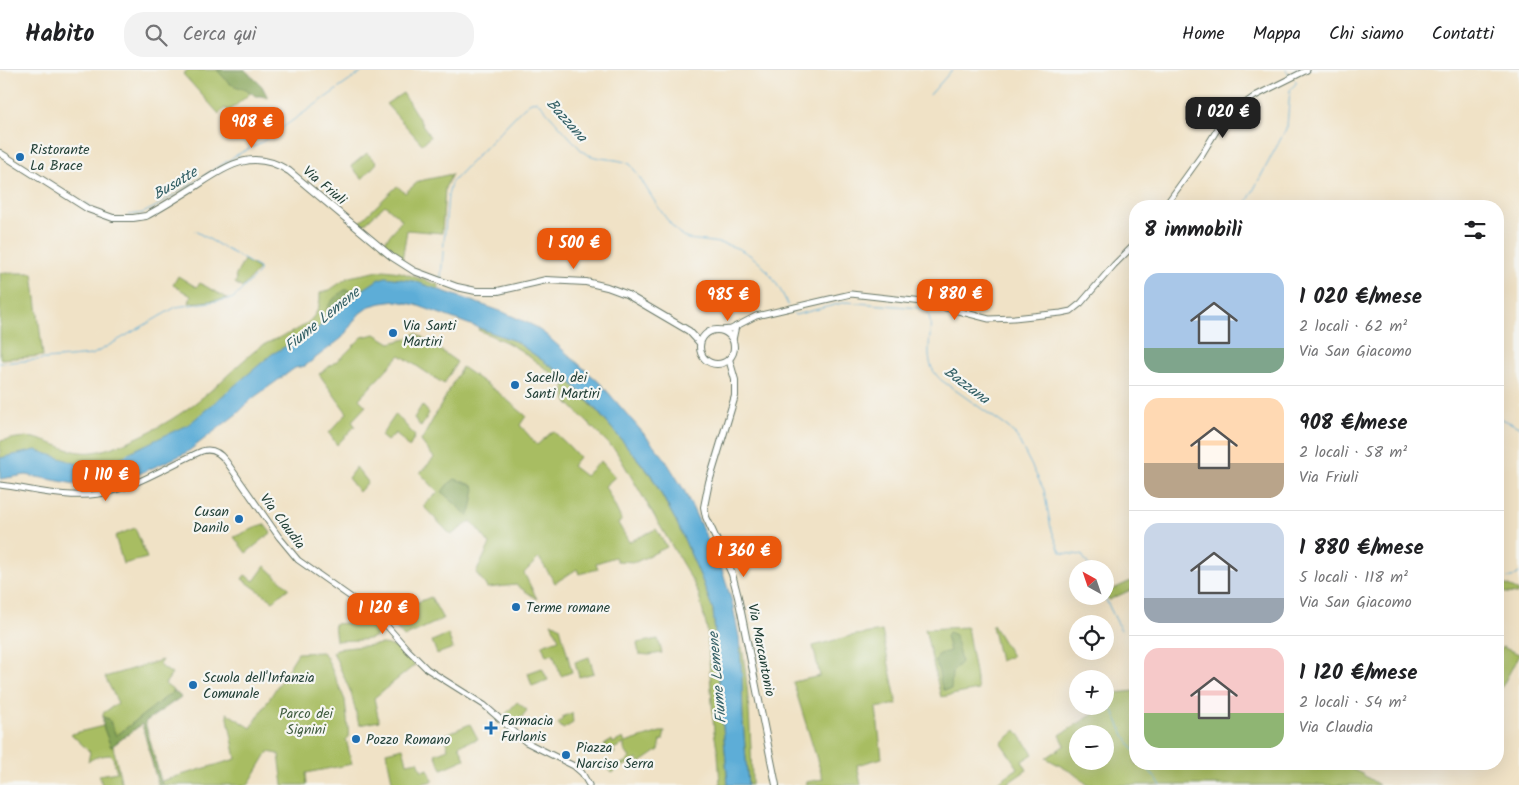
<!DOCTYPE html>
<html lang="it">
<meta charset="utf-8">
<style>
:root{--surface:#fff;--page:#f2f2f2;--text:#202124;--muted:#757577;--line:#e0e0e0;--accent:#ea580c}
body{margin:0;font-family:Kalam,sans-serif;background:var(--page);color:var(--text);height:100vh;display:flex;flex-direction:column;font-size:19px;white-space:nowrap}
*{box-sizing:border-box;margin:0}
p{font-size:16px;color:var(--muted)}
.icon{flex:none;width:28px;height:28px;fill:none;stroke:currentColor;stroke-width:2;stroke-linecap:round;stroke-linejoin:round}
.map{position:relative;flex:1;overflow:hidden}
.sheet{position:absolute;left:1129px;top:130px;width:375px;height:570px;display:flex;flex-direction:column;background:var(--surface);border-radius:20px;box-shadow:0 5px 20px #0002}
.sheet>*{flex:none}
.needle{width:32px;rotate:320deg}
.buttons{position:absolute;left:1069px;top:490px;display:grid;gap:10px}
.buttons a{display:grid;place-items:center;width:45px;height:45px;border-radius:50%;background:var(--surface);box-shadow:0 5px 20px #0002;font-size:25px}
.price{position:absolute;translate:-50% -42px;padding:0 11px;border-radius:10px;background:var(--accent);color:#fff;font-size:16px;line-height:32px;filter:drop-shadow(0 1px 2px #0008)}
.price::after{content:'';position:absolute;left:50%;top:30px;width:15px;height:11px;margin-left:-8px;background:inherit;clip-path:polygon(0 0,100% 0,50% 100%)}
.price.current{background:#222;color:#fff}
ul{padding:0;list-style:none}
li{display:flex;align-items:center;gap:15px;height:125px;padding:0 15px}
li+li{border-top:1px solid var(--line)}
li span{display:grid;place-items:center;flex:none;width:140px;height:100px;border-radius:15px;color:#555}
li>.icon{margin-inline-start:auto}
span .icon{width:60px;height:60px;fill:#fffc;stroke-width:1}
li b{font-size:21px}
h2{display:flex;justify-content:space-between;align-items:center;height:60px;padding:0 15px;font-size:21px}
header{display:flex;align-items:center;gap:30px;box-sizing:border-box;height:70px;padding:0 25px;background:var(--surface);border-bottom:1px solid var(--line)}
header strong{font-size:24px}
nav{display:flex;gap:28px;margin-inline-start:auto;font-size:18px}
.search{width:350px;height:45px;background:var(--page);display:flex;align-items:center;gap:12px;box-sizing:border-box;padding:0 18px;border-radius:20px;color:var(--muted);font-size:19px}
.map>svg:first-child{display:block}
.green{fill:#a8bd62;stroke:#647d4b;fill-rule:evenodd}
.forest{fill:#86a458;stroke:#527046}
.water{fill:#5dadd7;stroke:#3e7586}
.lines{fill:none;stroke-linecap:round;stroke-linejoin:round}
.stream{stroke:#5dadd7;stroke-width:1}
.minor-casing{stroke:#687767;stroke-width:7}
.major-casing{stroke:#687767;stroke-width:8}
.minor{stroke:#fff;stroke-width:5}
.major{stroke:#fff;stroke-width:6}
.poi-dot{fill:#1f6fb2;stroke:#f6f6f2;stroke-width:2}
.labels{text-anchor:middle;stroke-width:4.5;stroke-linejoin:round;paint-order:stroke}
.poi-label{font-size:14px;fill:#1f3d34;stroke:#f6f6f2;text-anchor:start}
.street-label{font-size:14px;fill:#1f3d34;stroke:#f6f6f2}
.park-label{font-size:14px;fill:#415d40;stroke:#f6f6f2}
.water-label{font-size:15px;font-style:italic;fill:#325f65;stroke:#f6f6f2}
</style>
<header>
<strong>Habito</strong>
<div class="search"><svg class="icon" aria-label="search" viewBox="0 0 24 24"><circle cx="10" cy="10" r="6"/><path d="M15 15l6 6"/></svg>Cerca qui</div>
<nav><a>Home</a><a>Mappa</a><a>Chi siamo</a><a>Contatti</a></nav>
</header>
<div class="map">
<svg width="1519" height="715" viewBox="0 0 1519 715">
<rect width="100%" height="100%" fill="#f6f6f2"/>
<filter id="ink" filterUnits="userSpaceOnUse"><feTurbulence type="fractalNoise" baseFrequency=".02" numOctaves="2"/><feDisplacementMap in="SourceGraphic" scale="10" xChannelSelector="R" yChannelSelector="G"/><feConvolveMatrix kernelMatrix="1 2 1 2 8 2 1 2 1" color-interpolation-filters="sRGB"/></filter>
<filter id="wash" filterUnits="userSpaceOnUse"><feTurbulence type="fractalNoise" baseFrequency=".0096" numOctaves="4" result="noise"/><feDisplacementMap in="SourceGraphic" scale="20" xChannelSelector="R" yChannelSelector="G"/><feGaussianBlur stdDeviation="1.12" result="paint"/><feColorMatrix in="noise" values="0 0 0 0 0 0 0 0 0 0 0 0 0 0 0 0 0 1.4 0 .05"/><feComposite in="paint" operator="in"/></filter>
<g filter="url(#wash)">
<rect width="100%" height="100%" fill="#f0e2c6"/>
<g class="green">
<polygon points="188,0 245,0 259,16 229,41 225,38 219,44 183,4"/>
<polygon points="403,23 430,67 422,74 386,34"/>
<polygon points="367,83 377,93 362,109 351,96"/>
<polygon points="452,104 445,118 442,163 407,160 402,190 381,176 402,150 385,135 360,158 357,155 397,116 405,123 419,111"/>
<polygon points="244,190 259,199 242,218 235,213 237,209 235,207"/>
<path d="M384,200L400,202L439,215L436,235L374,225L132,398L0,401V371C11,369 23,366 34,368C60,374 75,388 103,380C142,369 178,348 209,322C226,308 242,290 260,277C283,262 322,260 320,223L328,221L349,207Z"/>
<polygon points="0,203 33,203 43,286 0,289"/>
<polygon points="178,206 196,217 200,213 228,229 189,233 191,226 173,215"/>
<polygon points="479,258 515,271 566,307 616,363 651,406 677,453 702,510 713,540 728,715 720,715 718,683 714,662 707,559 699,525 692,510 616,381 566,331 564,315 557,307 520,280 506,272 478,260"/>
<polygon points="416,263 457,292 444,314 400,285 359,329 366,336 352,351 355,356 337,375 329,363 347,343 319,304 342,287 362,267 375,264 390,273 407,269"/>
<polygon points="462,297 499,323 526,346 520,355 537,375 553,361 568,375 579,387 572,396 585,406 601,391 615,407 605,416 622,451 618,453 629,472 656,459 667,477 636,492 617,491 615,487 596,493 598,499 579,504 577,499 555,513 539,488 524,503 537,529 516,515 487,518 482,510 476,503 490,474 471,451 451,465 423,436 438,422 420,403 434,388 421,371"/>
<polygon points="422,335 429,343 421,357 414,348"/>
<polygon points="396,344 415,366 409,378 396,363 387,371 381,366"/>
<polygon points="356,397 368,412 359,422 348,408"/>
<polygon points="264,454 271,463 246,483 234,467"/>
<polygon points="135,458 147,488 123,494 115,466"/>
<polygon points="265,496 289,518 273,531 242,509 245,505 254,511"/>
<polygon points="1135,509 1135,518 1109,530 1105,523"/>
<polygon points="1504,514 1519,521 1517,524 1498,522 1498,515"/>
<polygon points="431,527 443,549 404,567 385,545"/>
<path d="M356,535C365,541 394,558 372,568C364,571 346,570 336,571L334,554L359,552Z"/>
<polygon points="551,553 556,554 560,557 572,602 561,606 553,584 546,586 542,575 559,569"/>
<polygon points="993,555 1012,586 1000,591 992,556"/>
<polygon points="967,557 978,620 941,627 925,559"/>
<polygon points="882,561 897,634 876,638 882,688 857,695 861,715 807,715 806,712 823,709 793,612 820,606 813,576 850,566"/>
<polygon points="448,564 453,578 437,584 432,571"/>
<polygon points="658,569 662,583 649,585 639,584 637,573"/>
<path d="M382,574C398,575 405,584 415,595L374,628L379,651L359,655L351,623L333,582L336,579Z"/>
<path d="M740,577H742C749,621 751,668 752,713L751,715H748L743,652Z"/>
<polygon points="1502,577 1519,584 1519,585 1498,624 1498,584"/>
<polygon points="322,582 326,586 345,630 349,667 346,669 352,694 306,703 307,715 283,715 279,684 268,682 248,715 162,715 161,711 236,689 227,643 251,658 298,583"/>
<polygon points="589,587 594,603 579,607 575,592"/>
<polygon points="162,590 159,595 172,604 165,614 174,621 116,666 109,649 103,647 103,643 118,633 105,607"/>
<polygon points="542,598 548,610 532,616 528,603"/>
<path d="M1135,621V694H1341L1362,704L1379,715H1088L1073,703L1046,688L1065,675L1060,665L1100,640L1099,636H1105V624ZM1078,664H1105V691H1078Z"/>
<polygon points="517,632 527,640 516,655 505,645"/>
<polygon points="572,643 573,653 563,659 558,654 563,648 562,647"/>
<polygon points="470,654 478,669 459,675 465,689 442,699 435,684 448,679 444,665"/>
<path d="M103,656L111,677L113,676L122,715H102L99,705L117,702L113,688L110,685C101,686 95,686 88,692L90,682L71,664Z"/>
<polygon points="1016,660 1033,684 1022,691 1027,700 1005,715 1001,715 998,712 1018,698 1001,673"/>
<polygon points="660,662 665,662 663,670 661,670 659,680 640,693 637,689 611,703 607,698 616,694 618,695 626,692 630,688 624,679 624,674 613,679 615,683 610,685 604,675 612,670 613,673 623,668 625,673"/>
<polygon points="403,678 407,693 418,691 422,701 428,699 433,711 415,715 393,715 386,682"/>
</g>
<g class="forest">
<path d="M217,0H245L262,16L268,28L261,26H255C248,18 238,19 229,13C225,9 221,4 217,0Z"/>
<path d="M345,220H350L351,224L328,250L325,247C326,235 335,226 345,220Z"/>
<polygon points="455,409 472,415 475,418 471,440 468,446 442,422 447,415"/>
<path d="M949,562L955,565L961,592L952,602L951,619L943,620C939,610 940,600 935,591L939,584L950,581L946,566Z"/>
<polygon points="174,621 181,627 145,652 162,715 158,715 142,654 111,677 103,656 103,647 109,649 116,666"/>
</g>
<polygon class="water" points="386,207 414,211 503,242 532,255 545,264 600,313 663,386 684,420 722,500 732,532 739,567 742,606 743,652 748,715 728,715 713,540 702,510 677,453 651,405 593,336 566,307 515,271 416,235 397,231 381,233 370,236 359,244 342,268 305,296 295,298 253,328 238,343 186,383 123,411 97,418 26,405 0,409 0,388 36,380 78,394 91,394 109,391 125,386 128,383 189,354 272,284 317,259 347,230 379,209"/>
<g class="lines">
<g class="stream">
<polyline points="1286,0 1290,5"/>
<polyline points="1292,5 1300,0"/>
<polyline points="929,26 952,0"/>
<polyline points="86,133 92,137"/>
<polyline points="1245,136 1287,57 1290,20 1297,12 1295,10"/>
<polyline points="129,145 143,143 155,137 240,83 259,74 365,0"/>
<path d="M441,207L448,125L451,113L523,38L531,32L537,31L583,82C597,91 615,87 630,94C645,112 668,161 688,169C703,171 720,172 734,177C760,186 777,211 788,235"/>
<path d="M792,242L795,245L846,232L919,238L927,241C938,262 917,288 941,310L1009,358L1017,367L1044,420L1051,458L1059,479L1062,483L1082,485L1091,499"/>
<polyline points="0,293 92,285 176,237 231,229 235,227 259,202 259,198 195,161"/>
<polyline points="1498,347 1519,357"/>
<polyline points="1508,508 1512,508 1519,503"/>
<polyline points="1104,526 1121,560"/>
<polyline points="1105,623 1124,665 1135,682"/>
<polyline points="1144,694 1161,715"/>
</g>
</g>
</g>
<g filter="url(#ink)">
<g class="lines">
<defs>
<g id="minor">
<polyline points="1165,136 1201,86 1218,58 1234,41 1255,26 1307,0"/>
<polyline points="721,260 731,259 756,246 851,224 923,232 989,249 1014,248 1061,243 1071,241 1081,233 1114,195 1135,174"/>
<polyline points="733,270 736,256"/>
<path d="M0,415C32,419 67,429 99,424C135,418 169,395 202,381C212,378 220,383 226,391L279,467L298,490L379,547L408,580L427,599L484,635L526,672L574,696L582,703L589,715"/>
</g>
<g id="major">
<path d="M0,83L88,139L113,148H133L146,146C163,137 180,126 196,116C229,95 252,78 289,101L392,187L414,201L457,217L476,221H498L546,210L586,212L607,217L626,224L689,261L700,273"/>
<circle cx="717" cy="277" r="17"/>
<polyline points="729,289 735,310 735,326 709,412 704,437 706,447 732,504 738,527 776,715"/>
</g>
</defs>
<use href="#minor" class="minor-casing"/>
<use href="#major" class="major-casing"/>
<use href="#minor" class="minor"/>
<use href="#major" class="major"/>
</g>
</g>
<g class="poi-dot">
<circle cx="20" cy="87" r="5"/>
<circle cx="393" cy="263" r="5"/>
<circle cx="515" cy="315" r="5"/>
<circle cx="239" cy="449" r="5"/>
<circle cx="516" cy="537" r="5"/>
<circle cx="193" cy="615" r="5"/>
<path d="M488.5 650.5h5v5h5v5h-5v5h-5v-5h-5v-5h5z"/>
<circle cx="356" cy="669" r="5"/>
<circle cx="566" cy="685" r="5"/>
</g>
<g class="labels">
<g class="poi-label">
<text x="30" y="84">Ristorante<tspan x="30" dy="16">La Brace</tspan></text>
<text x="403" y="260">Via Santi<tspan x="403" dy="16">Martiri</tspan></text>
<text x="525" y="312">Sacello dei<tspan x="525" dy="16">Santi Martiri</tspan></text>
<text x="229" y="446" text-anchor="end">Cusan<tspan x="229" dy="16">Danilo</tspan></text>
<text x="526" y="542">Terme romane</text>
<text x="203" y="612">Scuola dell'Infanzia<tspan x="203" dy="16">Comunale</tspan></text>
<text x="501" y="655">Farmacia<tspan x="501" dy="16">Furlanis</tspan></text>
<text x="366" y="674">Pozzo Romano</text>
<text x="576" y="682">Piazza<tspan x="576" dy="16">Narciso Serra</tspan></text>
</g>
<g class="street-label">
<text transform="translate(325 115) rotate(40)" y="5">Via Friuli</text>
<text transform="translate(283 451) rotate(53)" y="5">Via Claudia</text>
<text transform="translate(762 580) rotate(79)" y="5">Via Marcantonio</text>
</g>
<g class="park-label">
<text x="306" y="648">Parco dei<tspan x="306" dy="16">Signini</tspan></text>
</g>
<g class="water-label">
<text transform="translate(567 50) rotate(48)" y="5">Bazzana</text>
<text transform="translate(175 113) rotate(-31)" y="5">Busatte</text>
<text transform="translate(322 249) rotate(-39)" y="5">Fiume Lemene</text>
<text transform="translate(967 315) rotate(37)" y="5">Bazzana</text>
<text transform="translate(717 608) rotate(-95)" y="5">Fiume Lemene</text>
</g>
</g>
</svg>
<div class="buttons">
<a><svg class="needle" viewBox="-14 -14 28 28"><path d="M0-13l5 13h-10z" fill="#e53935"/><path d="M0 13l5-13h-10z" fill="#757577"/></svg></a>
<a><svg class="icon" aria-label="locate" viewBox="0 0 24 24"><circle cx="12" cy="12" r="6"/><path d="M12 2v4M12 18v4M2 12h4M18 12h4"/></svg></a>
<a>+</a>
<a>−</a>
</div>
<b class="price current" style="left:1223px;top:69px">1 020 €</b>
<b class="price" style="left:252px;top:79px">908 €</b>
<b class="price" style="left:574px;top:200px">1 500 €</b>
<b class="price" style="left:955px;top:251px">1 880 €</b>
<b class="price" style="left:728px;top:252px">985 €</b>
<b class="price" style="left:106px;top:432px">1 110 €</b>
<b class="price" style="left:744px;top:508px">1 360 €</b>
<b class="price" style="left:383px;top:565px">1 120 €</b>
<section class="sheet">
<h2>8 immobili<svg class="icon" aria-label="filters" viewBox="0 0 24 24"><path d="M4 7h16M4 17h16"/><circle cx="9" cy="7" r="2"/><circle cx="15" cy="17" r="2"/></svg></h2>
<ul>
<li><span style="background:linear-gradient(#a9c7e8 75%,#7fa58c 0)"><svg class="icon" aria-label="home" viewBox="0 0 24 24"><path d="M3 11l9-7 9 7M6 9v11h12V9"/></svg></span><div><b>1 020 €/mese</b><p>2 locali · 62 m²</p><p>Via San Giacomo</p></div></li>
<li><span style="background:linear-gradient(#ffd9b3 65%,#b9a48a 0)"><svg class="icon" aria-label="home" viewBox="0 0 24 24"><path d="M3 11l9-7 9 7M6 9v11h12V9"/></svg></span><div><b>908 €/mese</b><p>2 locali · 58 m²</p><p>Via Friuli</p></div></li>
<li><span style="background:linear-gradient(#c9d6e8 75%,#9aa5b1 0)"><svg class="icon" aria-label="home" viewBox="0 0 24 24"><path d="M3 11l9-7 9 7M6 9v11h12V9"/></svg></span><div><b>1 880 €/mese</b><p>5 locali · 118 m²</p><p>Via San Giacomo</p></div></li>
<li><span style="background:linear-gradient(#f6c9c9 65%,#8fb573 0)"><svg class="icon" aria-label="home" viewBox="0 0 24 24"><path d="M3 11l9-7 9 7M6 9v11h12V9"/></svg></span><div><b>1 120 €/mese</b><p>2 locali · 54 m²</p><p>Via Claudia</p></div></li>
</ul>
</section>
</div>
